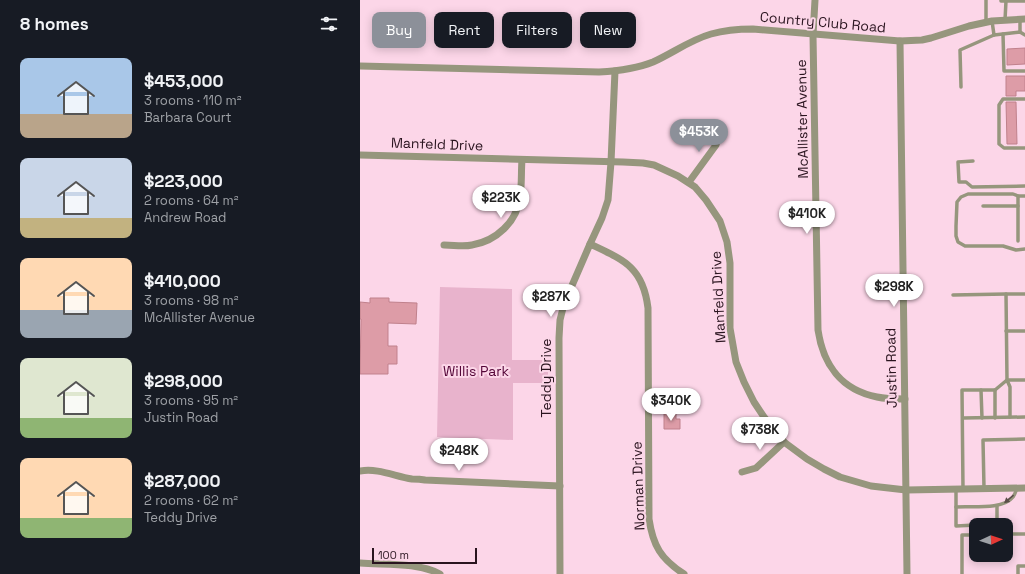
<!DOCTYPE html>
<meta charset="utf-8">
<style>
:root{--surface:#171b24;--page:#20242c;--text:#f1f3f6;--muted:#9ea1a6;--accent:#8c9099}
body{margin:0;font-family:"Space Grotesk",sans-serif;background:var(--page);color:var(--text);height:100vh;display:flex;flex-direction:column;font-size:15px;white-space:nowrap}
*{box-sizing:border-box;margin:0}
p{font-size:13px;color:var(--muted)}
.icon{flex:none;width:22px;height:22px;fill:none;stroke:currentColor;stroke-width:2;stroke-linecap:round;stroke-linejoin:round}
.map{position:relative;flex:1;overflow:hidden}
.sheet{display:flex;flex-direction:column;background:var(--surface);width:360px}
.sheet>*{flex:none}
.banner{position:absolute;left:12px;top:12px;width:380px;height:36px;display:flex;gap:8px}
.needle{width:26px;rotate:87deg}
.controls{position:absolute;left:609px;top:518px;display:grid;gap:8px}
.controls a{display:grid;place-items:center;width:44px;height:44px;border-radius:8px;background:var(--surface);box-shadow:0 2px 10px #0003;font-size:20px}
.scale{position:absolute;left:12px;bottom:10px;width:105px;box-sizing:border-box;padding-left:4px;border:2px solid #2a141f;border-top:0;font-size:11px;line-height:14px;white-space:nowrap;color:#2a141f;-webkit-text-stroke:3px #fcd6e8;paint-order:stroke}
.price{position:absolute;translate:-50% -34px;padding:0 9px;border-radius:14px;background:#fff;color:#222;font-size:13px;line-height:26px;filter:drop-shadow(0 1px 2px #0008)}
.price::after{content:'';position:absolute;left:50%;top:24px;width:12px;height:9px;margin-left:-6px;background:inherit;clip-path:polygon(0 0,100% 0,50% 100%)}
.price.active{background:var(--accent);color:#fff}
ul{padding:0;list-style:none}
li{display:flex;align-items:center;gap:12px;height:100px;padding:0 20px}
li span{display:grid;place-items:center;flex:none;width:112px;height:80px;border-radius:8px;color:#555}
li>.icon{margin-inline-start:auto}
span .icon{width:48px;height:48px;fill:#fffc;stroke-width:1}
li b{font-size:17px}
h2{display:flex;justify-content:space-between;align-items:center;height:48px;padding:0 20px;font-size:17px}
.chip{padding:0 14px;border-radius:8px;background:var(--surface);box-shadow:0 2px 10px #0003;font-size:14px;line-height:36px}
.chip.active{background:var(--accent);color:#fff}
main{display:flex;flex:1;min-height:0}
.map>svg:first-child{display:block}
.green{fill:#e8b3cc}
.building{fill:#dd9ca7;stroke:#c0818c}
.lines{fill:none;stroke-linecap:round;stroke-linejoin:round}
.service{stroke:#96967d;stroke-width:3.5}
.minor{stroke:#96967d;stroke-width:7}
.oneway{fill:#5b4e49}
.labels{text-anchor:middle;stroke-width:4;stroke-linejoin:round;paint-order:stroke}
.street-label{font-size:14px;fill:#2a141f;stroke:#fcd6e8}
.park-label{font-size:14px;fill:#530537;stroke:#fcd6e8}
</style>
<main>
<section class="sheet">
<h2>8 homes<svg class="icon" aria-label="filters" viewBox="0 0 24 24"><path d="M4 7h16M4 17h16"/><circle cx="9" cy="7" r="2"/><circle cx="15" cy="17" r="2"/></svg></h2>
<ul>
<li><span style="background:linear-gradient(#a9c7e8 70%,#b9a48a 0)"><svg class="icon" aria-label="home" viewBox="0 0 24 24"><path d="M3 11l9-7 9 7M6 9v11h12V9"/></svg></span><div><b>$453,000</b><p>3 rooms · 110 m²</p><p>Barbara Court</p></div></li>
<li><span style="background:linear-gradient(#c9d6e8 75%,#c2b280 0)"><svg class="icon" aria-label="home" viewBox="0 0 24 24"><path d="M3 11l9-7 9 7M6 9v11h12V9"/></svg></span><div><b>$223,000</b><p>2 rooms · 64 m²</p><p>Andrew Road</p></div></li>
<li><span style="background:linear-gradient(#ffd9b3 65%,#9aa5b1 0)"><svg class="icon" aria-label="home" viewBox="0 0 24 24"><path d="M3 11l9-7 9 7M6 9v11h12V9"/></svg></span><div><b>$410,000</b><p>3 rooms · 98 m²</p><p>McAllister Avenue</p></div></li>
<li><span style="background:linear-gradient(#dfe7d0 75%,#8fb573 0)"><svg class="icon" aria-label="home" viewBox="0 0 24 24"><path d="M3 11l9-7 9 7M6 9v11h12V9"/></svg></span><div><b>$298,000</b><p>3 rooms · 95 m²</p><p>Justin Road</p></div></li>
<li><span style="background:linear-gradient(#ffd9b3 75%,#8fb573 0)"><svg class="icon" aria-label="home" viewBox="0 0 24 24"><path d="M3 11l9-7 9 7M6 9v11h12V9"/></svg></span><div><b>$287,000</b><p>2 rooms · 62 m²</p><p>Teddy Drive</p></div></li>
</ul>
</section>
<div class="map">
<svg width="665" height="574" viewBox="0 0 665 574">
<rect width="100%" height="100%" fill="#fcd6e8"/>
<polygon class="green" points="80,287 152,289 152,360 188,360 188,383 153,383 153,440 77,437"/>
<g class="building">
<polygon points="665,48 665,64 647,65 647,49"/>
<polygon points="646,76 665,76 665,91 656,91 656,96 646,96"/>
<polygon points="646,102 656,102 657,144 647,144"/>
<polygon points="10,298 29,298 29,302 57,303 56,324 28,323 28,346 37,346 37,364 28,364 28,374 0,374 1,319 0,319 0,302 10,303"/>
<polygon points="304,413 316,413 316,419 320,419 320,429 304,429"/>
</g>
<g class="lines">
<g class="service">
<polyline points="626,0 626,22"/>
<polyline points="641,0 641,1 646,1 645,20"/>
<polyline points="646,1 665,1"/>
<polyline points="660,20 660,32"/>
<polyline points="632,21 634,35 660,32 665,35"/>
<polyline points="643,34 644,71 665,71"/>
<polyline points="601,87 600,50 634,35"/>
<polyline points="665,99 643,99 639,105 639,144 644,148 665,148"/>
<polyline points="613,161 598,162 599,182 606,182 612,187 665,186"/>
<polyline points="658,196 653,194 608,194 601,197 597,202 596,226 596,236 598,242 605,246 643,246 656,250 665,249"/>
<polyline points="623,206 658,206 658,196 665,196"/>
<polyline points="658,206 658,241"/>
<polyline points="665,294 646,294 647,380 665,380"/>
<polyline points="593,295 646,294"/>
<polyline points="646,331 665,331"/>
<polyline points="621,390 622,418"/>
<polyline points="635,390 635,418"/>
<polyline points="603,418 665,417"/>
<polyline points="624,488 623,440 665,439"/>
<polyline points="596,489 596,526 616,525"/>
<polyline points="603,489 602,390 635,390 647,380 650,387 650,417"/>
<polyline points="637,506 637,525"/>
<path d="M596,507C612,506 643,510 653,497C655,494 656,491 657,488"/>
<polyline points="646,525 648,525"/>
<polyline points="646,534 665,534"/>
<polyline points="602,574 602,535 616,535"/>
<polyline points="658,574 658,566 665,566"/>
</g>
<g class="minor">
<path d="M455,0L453,35L458,330C463,364 481,390 517,397C526,399 535,399 545,399"/>
<polyline points="540,41 547,574"/>
<path d="M0,66L239,72C257,71 276,69 293,62C313,53 330,40 351,34C365,30 379,29 393,29L540,41L562,40L571,38L609,26L632,21L665,19"/>
<polyline points="0,155 263,162 283,163 294,165 318,176 335,187 346,200 360,221 367,242 370,263 370,328 376,362 384,382 394,402 404,417 424,442 447,459 464,469 480,477 511,486 546,490 665,488"/>
<polyline points="329,182 356,145 360,129"/>
<path d="M230,244C264,260 283,267 288,308L289,519C293,546 301,559 324,574"/>
<path d="M84,245C94,245 103,247 112,245C136,241 157,222 160,197C162,184 161,172 162,160"/>
<path d="M0,471C18,468 34,476 52,479C56,479 60,479 65,480L200,486"/>
<polyline points="382,472 396,468 424,442"/>
<path d="M0,563C25,565 57,562 80,574"/>
<polyline points="200,574 199,338 200,320 204,304 230,244 242,218 248,200 251,162 255,71"/>
</g>
</g>
<defs><path id="oneway-solid" d="M-6-.8H1V-3.2L6.5 0L1 3.2V.8H-6Z"/></defs>
<use class="oneway" href="#oneway-solid" transform="translate(649 499) rotate(140)"/>
<g class="labels">
<g class="street-label">
<text transform="translate(463 22) rotate(5)" y="5">Country Club Road</text>
<text transform="translate(442 119) rotate(-91)" y="5">McAllister Avenue</text>
<text transform="translate(77 144) rotate(2)" y="5">Manfeld Drive</text>
<text transform="translate(358 297) rotate(-93)" y="5">Manfeld Drive</text>
<text transform="translate(531 368) rotate(-91)" y="5">Justin Road</text>
<text transform="translate(186 378) rotate(-90)" y="5">Teddy Drive</text>
<text transform="translate(278 486) rotate(-92)" y="5">Norman Drive</text>
</g>
<g class="park-label">
<text x="116" y="376">Willis Park</text>
</g>
</g>
</svg>
<div class="controls">
<a><svg class="needle" viewBox="-14 -14 28 28"><path d="M0-13l5 13h-10z" fill="#e53935"/><path d="M0 13l5-13h-10z" fill="#9ea1a6"/></svg></a>
</div>
<div class="scale">100 m</div>
<b class="price active" style="left:339px;top:153px">$453K</b>
<b class="price" style="left:141px;top:219px">$223K</b>
<b class="price" style="left:447px;top:235px">$410K</b>
<b class="price" style="left:534px;top:308px">$298K</b>
<b class="price" style="left:191px;top:318px">$287K</b>
<b class="price" style="left:311px;top:422px">$340K</b>
<b class="price" style="left:400px;top:451px">$738K</b>
<b class="price" style="left:99px;top:472px">$248K</b>
<div class="banner">
<a class="chip active">Buy</a>
<a class="chip">Rent</a>
<a class="chip">Filters</a>
<a class="chip">New</a>
</div>
</div>
</main>
